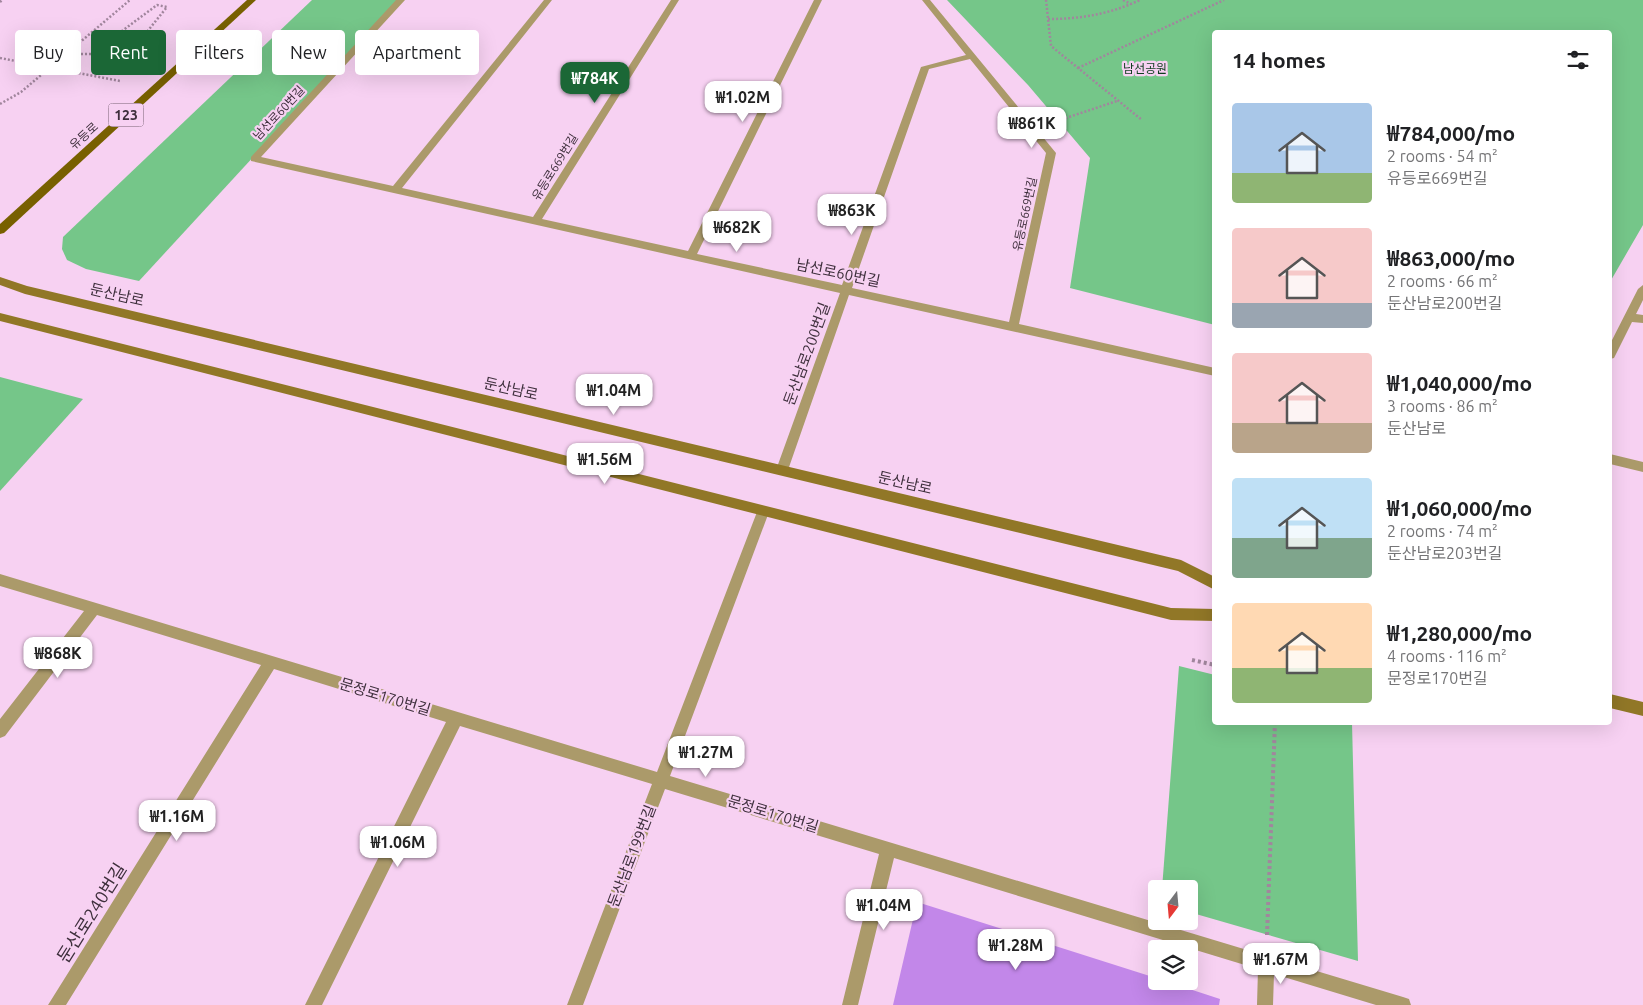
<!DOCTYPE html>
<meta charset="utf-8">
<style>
:root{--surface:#fff;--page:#f2f2f2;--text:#202124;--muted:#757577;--accent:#1b6736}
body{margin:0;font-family:Ubuntu,"Noto Sans KR",sans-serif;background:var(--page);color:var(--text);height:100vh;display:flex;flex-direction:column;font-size:19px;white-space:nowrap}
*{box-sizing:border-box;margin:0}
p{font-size:16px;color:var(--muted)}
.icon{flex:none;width:28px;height:28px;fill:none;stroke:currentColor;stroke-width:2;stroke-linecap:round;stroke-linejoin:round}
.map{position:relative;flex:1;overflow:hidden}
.side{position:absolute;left:1212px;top:30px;width:400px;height:695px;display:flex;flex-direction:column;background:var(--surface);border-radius:5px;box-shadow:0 5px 20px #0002}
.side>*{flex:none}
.top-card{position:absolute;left:15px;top:30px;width:475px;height:45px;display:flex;gap:10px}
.needle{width:32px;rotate:196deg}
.tools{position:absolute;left:1148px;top:880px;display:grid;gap:10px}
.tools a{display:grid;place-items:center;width:50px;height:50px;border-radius:5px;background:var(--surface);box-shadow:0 5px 20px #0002;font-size:25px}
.price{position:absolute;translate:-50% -42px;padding:0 11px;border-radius:10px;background:#fff;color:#222;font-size:16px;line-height:32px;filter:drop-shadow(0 1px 2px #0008)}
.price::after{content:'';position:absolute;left:50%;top:30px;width:15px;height:11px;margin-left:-8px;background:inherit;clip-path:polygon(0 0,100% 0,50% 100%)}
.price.current{background:var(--accent);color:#fff}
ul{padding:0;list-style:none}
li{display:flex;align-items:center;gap:15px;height:125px;padding:0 20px}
li span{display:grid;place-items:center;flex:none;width:140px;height:100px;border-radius:5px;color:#555}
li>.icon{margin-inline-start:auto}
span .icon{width:60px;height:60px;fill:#fffc;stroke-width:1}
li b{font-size:21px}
h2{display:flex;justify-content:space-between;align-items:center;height:60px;padding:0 20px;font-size:21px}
.pill{padding:0 18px;border-radius:5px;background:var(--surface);box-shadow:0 5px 20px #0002;font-size:18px;line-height:45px}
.pill.current{background:var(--accent);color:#fff}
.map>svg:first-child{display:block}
.green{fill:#75c689}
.building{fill:#c287e9}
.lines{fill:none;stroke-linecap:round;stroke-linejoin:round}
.path-far1{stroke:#a1869d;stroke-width:2.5;stroke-dasharray:2 2;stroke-linecap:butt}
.path{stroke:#a1869d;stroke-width:4;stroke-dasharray:3 3;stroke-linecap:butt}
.minor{fill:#ab9a6a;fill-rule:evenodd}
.secondary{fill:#917727;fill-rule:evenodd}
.primary{fill:#786000;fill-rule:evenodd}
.labels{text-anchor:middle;stroke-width:4.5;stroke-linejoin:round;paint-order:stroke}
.far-park-label{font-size:12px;fill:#113e20;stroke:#f7d1f2}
.far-street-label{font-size:12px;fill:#3e2f3c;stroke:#f7d1f2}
.shield{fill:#f7d1f2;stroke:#766073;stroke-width:1}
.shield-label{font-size:14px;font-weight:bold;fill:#3e2f3c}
.street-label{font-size:15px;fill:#3e2f3c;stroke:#f7d1f2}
.near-street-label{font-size:18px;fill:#3e2f3c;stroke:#f7d1f2}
</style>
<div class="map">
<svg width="1643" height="1005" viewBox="0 0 1643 1005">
<rect width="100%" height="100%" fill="#f7d1f2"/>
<g class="green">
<polygon points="312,0 398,0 139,281 86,269 67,260 62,249 63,237"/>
<polygon points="947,0 1643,0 1643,225 1610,282 1610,32 1215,32 1215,325 1070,288 1090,158 1028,85"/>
<polygon points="0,377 83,399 0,491"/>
<polygon points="1179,666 1215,675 1215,722 1352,723 1358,961 1189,912 1189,889 1162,889"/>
</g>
<polygon class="building" points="917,902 1156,978 1156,981 1165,981 1220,999 1219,1005 893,1005"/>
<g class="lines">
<g class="path-far1">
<polyline points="1046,0 1051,46 1142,120"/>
<polyline points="1123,0 1131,4"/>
<polyline points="0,2 2,0"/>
<path d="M1048,19C1081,19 1110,14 1140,0"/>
<polyline points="65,54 91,54 157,5 167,7 125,59 141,63"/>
<polyline points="0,58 120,81"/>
<polyline points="1078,68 1224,0"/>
<polyline points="0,104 21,92 130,0"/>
<polyline points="1054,122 1117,101"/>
</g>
<g class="path">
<polyline points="1192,660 1215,665"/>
<polyline points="1267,935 1275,722"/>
</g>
<g class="minor">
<path d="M396,0H405L261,157L393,186L544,0H552L402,188L533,217L671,0H679L542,219L688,251L814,0H822L697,254L842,285L921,67L966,55L922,0H930L1056,153L1019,324L1215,368V376L849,295L788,470L786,474H778L776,470L840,293L251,161V157ZM970,59L1046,153L1009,322L852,288L929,69Z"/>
<polygon points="1643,285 1643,300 1636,314 1643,315 1643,323 1632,322 1614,358 1610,359 1610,344 1638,289"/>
<polygon points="1610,454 1643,462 1643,472 1610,464"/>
<polygon points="763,507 767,508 769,512 670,776 1403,997 1409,999 1411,1005 1376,1005 1274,974 1273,1005 1257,1005 1258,969 894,858 858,1005 842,1005 879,854 665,789 583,1005 567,1005 652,784 460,726 322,1005 305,1005 446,722 274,669 66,1005 48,1005 261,665 97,615 5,736 0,738 0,719 84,611 0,586 0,574 657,772 757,512 759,508"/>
</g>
<g class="secondary">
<polygon points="0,277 27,286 1181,560 1215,577 1215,590 1178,571 25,294 0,285"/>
<polygon points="0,313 1171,608 1215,609 1215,621 1171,620 0,321"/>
<polygon points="1610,694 1643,702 1643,716 1610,708"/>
</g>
<polygon class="primary" points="247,0 256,0 4,233 0,234 0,224"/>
</g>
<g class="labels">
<g class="far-park-label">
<text x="1145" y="73">남선공원</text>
</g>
<g class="far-street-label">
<text transform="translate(279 113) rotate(-47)" y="4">남선로60번길</text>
<text transform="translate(84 136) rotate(-42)" y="4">유등로</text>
<text transform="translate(555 167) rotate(-58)" y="4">유등로669번길</text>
<text transform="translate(1025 214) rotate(-78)" y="4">유등로669번길</text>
</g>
<rect class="shield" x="108.5" y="103.5" width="35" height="23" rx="4"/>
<g class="shield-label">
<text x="126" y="120">123</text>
</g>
<g class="street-label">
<text transform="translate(838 273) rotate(12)" y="5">남선로60번길</text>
<text transform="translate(117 295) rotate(13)" y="5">둔산남로</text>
<text transform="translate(807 354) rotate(-70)" y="5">둔산남로200번길</text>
<text transform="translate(511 389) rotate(13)" y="5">둔산남로</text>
<text transform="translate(905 483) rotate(13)" y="5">둔산남로</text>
<text transform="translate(385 697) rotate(17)" y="5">문정로170번길</text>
<text transform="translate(773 814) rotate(17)" y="5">문정로170번길</text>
<text transform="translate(632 856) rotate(-69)" y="5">둔산남로199번길</text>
</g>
<g class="near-street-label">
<text transform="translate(92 913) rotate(-58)" y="6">둔산로240번길</text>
</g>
</g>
</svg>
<div class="tools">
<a><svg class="needle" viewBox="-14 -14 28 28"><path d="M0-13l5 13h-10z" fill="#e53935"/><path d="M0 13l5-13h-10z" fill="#757577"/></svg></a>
<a><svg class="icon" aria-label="layers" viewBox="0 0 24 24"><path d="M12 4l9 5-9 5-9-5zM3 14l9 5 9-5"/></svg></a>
</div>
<b class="price current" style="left:595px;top:104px">₩784K</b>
<b class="price" style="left:743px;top:123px">₩1.02M</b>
<b class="price" style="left:1032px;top:149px">₩861K</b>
<b class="price" style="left:852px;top:236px">₩863K</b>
<b class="price" style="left:737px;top:253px">₩682K</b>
<b class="price" style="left:614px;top:416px">₩1.04M</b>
<b class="price" style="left:605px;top:485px">₩1.56M</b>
<b class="price" style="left:58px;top:679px">₩868K</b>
<b class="price" style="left:706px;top:778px">₩1.27M</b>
<b class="price" style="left:177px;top:842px">₩1.16M</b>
<b class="price" style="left:398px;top:868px">₩1.06M</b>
<b class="price" style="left:884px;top:931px">₩1.04M</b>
<b class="price" style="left:1016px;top:971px">₩1.28M</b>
<b class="price" style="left:1281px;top:985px">₩1.67M</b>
<div class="top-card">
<a class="pill">Buy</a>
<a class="pill current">Rent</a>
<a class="pill">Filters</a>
<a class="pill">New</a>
<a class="pill">Apartment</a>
</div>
<section class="side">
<h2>14 homes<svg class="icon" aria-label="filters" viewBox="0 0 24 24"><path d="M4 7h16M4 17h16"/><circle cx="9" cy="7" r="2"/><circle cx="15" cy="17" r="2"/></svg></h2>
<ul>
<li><span style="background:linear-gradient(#a9c7e8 70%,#8fb573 0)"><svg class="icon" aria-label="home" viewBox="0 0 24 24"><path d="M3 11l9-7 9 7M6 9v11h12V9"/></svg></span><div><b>₩784,000/mo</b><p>2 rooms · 54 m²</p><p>유등로669번길</p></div></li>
<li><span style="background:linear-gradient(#f6c9c9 75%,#9aa5b1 0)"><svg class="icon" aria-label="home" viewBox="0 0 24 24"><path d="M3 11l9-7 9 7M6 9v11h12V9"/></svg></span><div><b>₩863,000/mo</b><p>2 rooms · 66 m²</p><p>둔산남로200번길</p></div></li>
<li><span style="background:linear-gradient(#f6c9c9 70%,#b9a48a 0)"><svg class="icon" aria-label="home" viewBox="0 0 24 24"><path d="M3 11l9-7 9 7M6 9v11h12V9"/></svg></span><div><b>₩1,040,000/mo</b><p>3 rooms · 86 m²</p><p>둔산남로</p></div></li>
<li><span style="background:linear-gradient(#bfe0f5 60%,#7fa58c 0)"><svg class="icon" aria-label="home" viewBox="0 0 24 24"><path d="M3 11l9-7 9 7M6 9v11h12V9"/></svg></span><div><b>₩1,060,000/mo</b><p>2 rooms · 74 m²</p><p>둔산남로203번길</p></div></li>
<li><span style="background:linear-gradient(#ffd9b3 65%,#8fb573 0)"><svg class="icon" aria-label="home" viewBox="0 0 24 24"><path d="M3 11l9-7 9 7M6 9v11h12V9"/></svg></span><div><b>₩1,280,000/mo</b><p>4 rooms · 116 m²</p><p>문정로170번길</p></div></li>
</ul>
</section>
</div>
